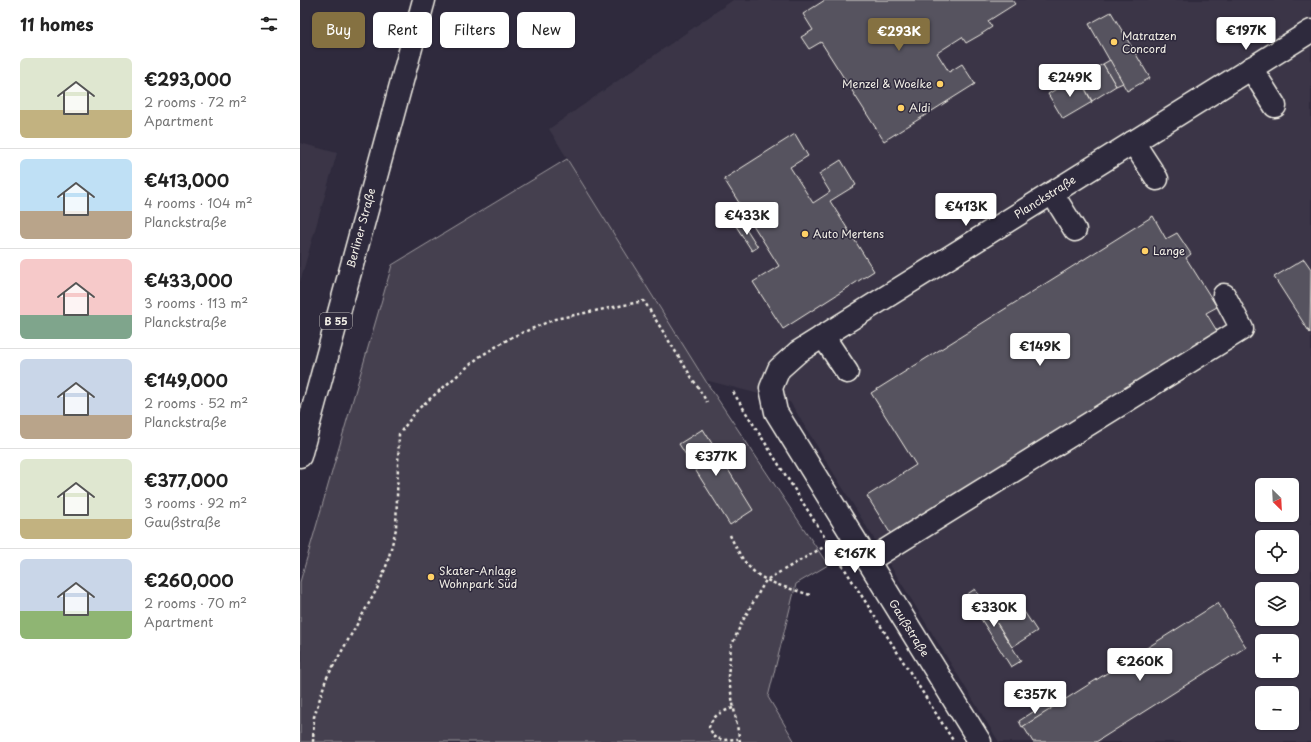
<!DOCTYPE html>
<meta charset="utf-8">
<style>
:root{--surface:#fff;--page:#f6f6f6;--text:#222;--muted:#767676;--line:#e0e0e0;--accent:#857141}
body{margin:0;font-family:"Playpen Sans",sans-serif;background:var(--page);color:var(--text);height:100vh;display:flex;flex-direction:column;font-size:15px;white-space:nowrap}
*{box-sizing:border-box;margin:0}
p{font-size:13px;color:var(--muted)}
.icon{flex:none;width:22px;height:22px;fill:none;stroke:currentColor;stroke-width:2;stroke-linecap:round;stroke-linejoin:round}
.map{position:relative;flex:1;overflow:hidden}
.details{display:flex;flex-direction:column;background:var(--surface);width:300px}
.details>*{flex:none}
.banner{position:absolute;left:12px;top:12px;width:380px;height:36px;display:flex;gap:8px}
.needle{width:26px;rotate:156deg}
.controls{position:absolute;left:955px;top:478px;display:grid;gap:8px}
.controls a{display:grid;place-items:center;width:44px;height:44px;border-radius:6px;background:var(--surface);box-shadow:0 1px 3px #0004;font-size:20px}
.price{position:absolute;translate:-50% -34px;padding:0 9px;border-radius:4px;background:#fff;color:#222;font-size:13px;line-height:26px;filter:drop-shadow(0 1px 2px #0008)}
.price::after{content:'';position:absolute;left:50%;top:24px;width:12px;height:9px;margin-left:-6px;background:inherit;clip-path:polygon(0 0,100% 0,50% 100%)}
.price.active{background:var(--accent);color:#fff}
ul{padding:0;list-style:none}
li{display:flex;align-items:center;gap:12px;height:100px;padding:0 20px}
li+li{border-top:1px solid var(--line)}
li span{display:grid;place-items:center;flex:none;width:112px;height:80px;border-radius:6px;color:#555}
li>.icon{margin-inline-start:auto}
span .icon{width:48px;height:48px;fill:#fffc;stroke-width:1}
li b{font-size:17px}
h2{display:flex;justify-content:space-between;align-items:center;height:48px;padding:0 20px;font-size:17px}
.pill{padding:0 14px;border-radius:6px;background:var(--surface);box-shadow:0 1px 3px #0004;font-size:14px;line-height:36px}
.pill.active{background:var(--accent);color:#fff}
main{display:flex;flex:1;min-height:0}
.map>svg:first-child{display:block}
.built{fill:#3b3647;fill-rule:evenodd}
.green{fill:#454050;stroke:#9c989c}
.building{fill:#56525f;stroke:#f4f1e8}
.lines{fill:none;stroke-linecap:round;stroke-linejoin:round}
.minor-casing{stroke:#f4f1e8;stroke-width:25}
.major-casing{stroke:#f4f1e8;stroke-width:25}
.path{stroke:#f4f1e8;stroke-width:2.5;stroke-dasharray:3 3;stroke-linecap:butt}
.minor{stroke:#2f2a3d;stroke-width:22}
.major{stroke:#2f2a3d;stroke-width:22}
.poi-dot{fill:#ffd166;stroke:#2f2a3d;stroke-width:1.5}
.labels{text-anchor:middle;stroke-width:3;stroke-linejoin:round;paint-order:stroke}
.shield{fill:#2f2a3d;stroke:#b9b5b5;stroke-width:1}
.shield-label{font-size:10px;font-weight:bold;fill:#f4f1e8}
.poi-label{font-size:11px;fill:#f4f1e8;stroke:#2f2a3d;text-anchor:start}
.street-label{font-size:11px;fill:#f4f1e8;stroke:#2f2a3d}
</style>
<main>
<section class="details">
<h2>11 homes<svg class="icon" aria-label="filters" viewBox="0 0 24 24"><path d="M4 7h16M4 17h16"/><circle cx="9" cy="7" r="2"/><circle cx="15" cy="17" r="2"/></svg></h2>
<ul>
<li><span style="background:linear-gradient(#dfe7d0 65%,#c2b280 0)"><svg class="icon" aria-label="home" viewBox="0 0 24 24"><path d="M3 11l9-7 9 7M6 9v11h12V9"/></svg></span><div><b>€293,000</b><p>2 rooms · 72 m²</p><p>Apartment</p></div></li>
<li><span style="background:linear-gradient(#bfe0f5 65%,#b9a48a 0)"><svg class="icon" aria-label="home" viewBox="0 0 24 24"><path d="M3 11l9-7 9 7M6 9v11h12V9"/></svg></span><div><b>€413,000</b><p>4 rooms · 104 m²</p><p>Planckstraße</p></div></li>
<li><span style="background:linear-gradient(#f6c9c9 70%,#7fa58c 0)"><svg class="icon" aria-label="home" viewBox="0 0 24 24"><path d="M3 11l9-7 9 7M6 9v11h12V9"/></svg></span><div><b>€433,000</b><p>3 rooms · 113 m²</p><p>Planckstraße</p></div></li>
<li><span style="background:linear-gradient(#c9d6e8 70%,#b9a48a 0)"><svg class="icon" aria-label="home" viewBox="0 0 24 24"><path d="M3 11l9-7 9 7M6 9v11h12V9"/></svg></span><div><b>€149,000</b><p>2 rooms · 52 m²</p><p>Planckstraße</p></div></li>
<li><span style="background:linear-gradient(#dfe7d0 75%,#c2b280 0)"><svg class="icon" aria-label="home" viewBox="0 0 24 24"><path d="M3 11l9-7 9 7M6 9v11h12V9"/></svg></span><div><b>€377,000</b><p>3 rooms · 92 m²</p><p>Gaußstraße</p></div></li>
<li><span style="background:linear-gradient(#c9d6e8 65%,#8fb573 0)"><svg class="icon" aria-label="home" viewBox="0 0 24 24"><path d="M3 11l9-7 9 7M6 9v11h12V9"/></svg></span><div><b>€260,000</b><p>2 rooms · 70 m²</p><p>Apartment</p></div></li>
</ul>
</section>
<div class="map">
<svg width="1011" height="742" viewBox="0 0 1011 742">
<rect width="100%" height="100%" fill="#2f2a3d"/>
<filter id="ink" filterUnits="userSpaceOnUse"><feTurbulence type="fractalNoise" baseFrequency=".025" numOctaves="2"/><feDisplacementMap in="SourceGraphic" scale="8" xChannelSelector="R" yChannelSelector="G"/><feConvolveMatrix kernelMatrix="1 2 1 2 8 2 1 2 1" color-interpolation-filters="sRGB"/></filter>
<g filter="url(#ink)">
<g class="built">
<path d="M433,0H1011V742H699L490,402L405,380L249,129ZM962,485H992V515H962ZM962,537H992V567H962ZM962,589H992V619H962ZM962,641H992V671H962ZM962,693H992V723H962Z"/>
<polygon points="0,143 37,153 0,282"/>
</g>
<polygon class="green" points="267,159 405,380 528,565 496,584 468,697 495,742 0,742 0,582 92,265"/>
<g class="building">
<polygon points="525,0 712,0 715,4 688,21 692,27 680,35 666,43 662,37 637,53 649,72 662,64 675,84 584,141 521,42 509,49 501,37 513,30 503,14"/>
<polygon points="811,12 850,78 827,91 789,24"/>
<polygon points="810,60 823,83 816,86 803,64"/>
<polygon points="803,64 816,86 792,101 779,78"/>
<polygon points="778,76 792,102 763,119 748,94"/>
<polygon points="495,134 508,156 490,167 513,203 530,192 519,174 541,160 556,185 530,201 574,271 483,329 453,282 479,266 424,179"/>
<polygon points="853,216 866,239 877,233 891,254 886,258 917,307 906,313 917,331 592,536 567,496 616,465 571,393"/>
<polygon points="442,222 458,247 452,251 436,226"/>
<polygon points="1004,259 1011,269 1010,333 974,277"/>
<polygon points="403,429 453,510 430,525 379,444"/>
<polygon points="675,589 721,661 711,667 666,595"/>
<polygon points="918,603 946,647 796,742 733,742 723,726"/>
<polygon points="719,604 737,631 712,647 695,620"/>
<polygon points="747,703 751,709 722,727 719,721"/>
</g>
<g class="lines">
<defs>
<g id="minor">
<polyline points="951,68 975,106"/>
<polyline points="833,142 857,179"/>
<polyline points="752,193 775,230"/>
<polyline points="523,336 547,372"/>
<polyline points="568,561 942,329 924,295"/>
<polyline points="680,742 476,412 471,388 479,369 498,352 1011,31"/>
</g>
<polyline id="major" points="0,456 124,0"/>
</defs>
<use href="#minor" class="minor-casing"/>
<use href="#major" class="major-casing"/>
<g class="path">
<polyline points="433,392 654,742"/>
<path d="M430,535C434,544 439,554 445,562C460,583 487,587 510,595"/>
<path d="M433,708C421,712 413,715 409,727L414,737L423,740L438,739"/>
<polyline points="13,742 14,717 26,679 77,589 87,564 96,529 99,434 118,409 179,357 212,337 255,319 344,301 407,402"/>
<polyline points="440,742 428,676 431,647 442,622 466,580 529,544"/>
</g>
<use href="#minor" class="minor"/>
<use href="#major" class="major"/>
</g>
</g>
<g class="poi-dot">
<circle cx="814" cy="42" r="4"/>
<circle cx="640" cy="84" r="4"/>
<circle cx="601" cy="108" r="4"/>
<circle cx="505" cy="234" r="4"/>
<circle cx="845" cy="251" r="4"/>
<circle cx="131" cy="577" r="4"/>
</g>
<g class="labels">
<rect class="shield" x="20" y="313" width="32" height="16" rx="3"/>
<g class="shield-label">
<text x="36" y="325">B 55</text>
</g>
<g class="poi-label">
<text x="822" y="40">Matratzen<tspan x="822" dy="13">Concord</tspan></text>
<text x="632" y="88" text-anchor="end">Menzel &amp; Woelke</text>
<text x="609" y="112">Aldi</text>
<text x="513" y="238">Auto Mertens</text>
<text x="853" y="255">Lange</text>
<text x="139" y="575">Skater-Anlage<tspan x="139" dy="13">Wohnpark Süd</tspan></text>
</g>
<g class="street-label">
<text transform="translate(745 197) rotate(-32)" y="4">Planckstraße</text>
<text transform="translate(61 228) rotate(-75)" y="4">Berliner Straße</text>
<text transform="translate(609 628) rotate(58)" y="4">Gaußstraße</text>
</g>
</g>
</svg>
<div class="controls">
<a><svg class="needle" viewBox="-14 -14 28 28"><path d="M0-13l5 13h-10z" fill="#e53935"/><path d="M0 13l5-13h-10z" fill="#767676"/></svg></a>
<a><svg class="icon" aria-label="locate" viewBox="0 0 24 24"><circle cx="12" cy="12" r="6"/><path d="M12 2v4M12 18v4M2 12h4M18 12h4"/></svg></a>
<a><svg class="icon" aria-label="layers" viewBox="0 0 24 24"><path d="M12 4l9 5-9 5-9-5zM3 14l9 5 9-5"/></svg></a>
<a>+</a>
<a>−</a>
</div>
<b class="price" style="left:946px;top:51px">€197K</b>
<b class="price active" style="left:599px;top:52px">€293K</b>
<b class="price" style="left:770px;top:98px">€249K</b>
<b class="price" style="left:666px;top:227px">€413K</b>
<b class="price" style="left:447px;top:236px">€433K</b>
<b class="price" style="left:740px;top:367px">€149K</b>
<b class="price" style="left:416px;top:477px">€377K</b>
<b class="price" style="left:555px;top:574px">€167K</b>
<b class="price" style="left:694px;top:628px">€330K</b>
<b class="price" style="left:840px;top:682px">€260K</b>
<b class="price" style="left:735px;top:715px">€357K</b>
<div class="banner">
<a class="pill active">Buy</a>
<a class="pill">Rent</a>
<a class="pill">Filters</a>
<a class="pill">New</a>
</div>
</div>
</main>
